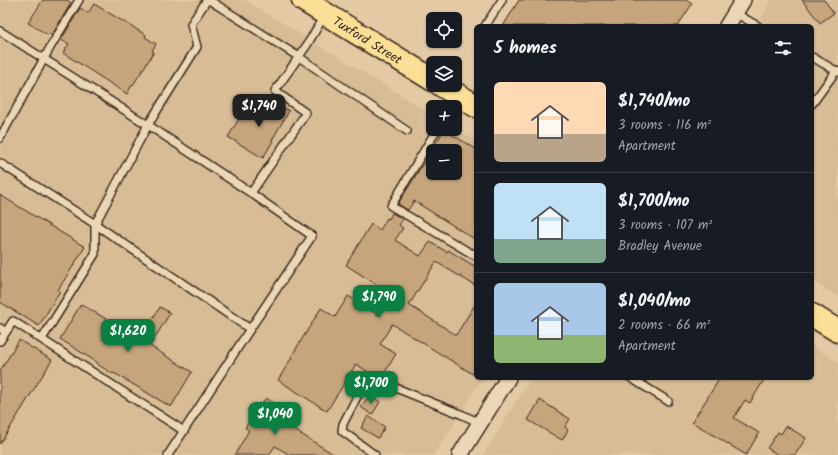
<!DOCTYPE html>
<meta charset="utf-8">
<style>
:root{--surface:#171b24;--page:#20242c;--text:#f1f3f6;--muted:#9ea1a6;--line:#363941;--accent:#0b8043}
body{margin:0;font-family:Kalam,sans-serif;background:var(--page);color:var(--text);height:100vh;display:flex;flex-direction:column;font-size:15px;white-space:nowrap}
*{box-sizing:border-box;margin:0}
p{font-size:13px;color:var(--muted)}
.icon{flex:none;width:22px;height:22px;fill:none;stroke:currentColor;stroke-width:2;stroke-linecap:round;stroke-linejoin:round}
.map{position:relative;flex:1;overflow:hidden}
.sheet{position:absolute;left:474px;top:24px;width:340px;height:356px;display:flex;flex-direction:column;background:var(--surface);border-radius:6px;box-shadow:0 1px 3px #0004}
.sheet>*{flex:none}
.buttons{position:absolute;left:426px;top:12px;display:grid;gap:8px}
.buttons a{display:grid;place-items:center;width:36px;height:36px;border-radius:6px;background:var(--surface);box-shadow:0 1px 3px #0004;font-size:20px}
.price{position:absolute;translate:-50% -34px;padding:0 9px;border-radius:8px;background:var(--accent);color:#fff;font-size:13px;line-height:26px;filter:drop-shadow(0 1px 2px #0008)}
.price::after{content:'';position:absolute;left:50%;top:24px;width:12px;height:9px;margin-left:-6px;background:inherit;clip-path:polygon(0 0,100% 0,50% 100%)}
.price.current{background:#222;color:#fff}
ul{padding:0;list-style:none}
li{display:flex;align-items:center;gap:12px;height:100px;padding:0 20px}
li+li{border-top:1px solid var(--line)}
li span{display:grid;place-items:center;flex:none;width:112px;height:80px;border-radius:6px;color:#555}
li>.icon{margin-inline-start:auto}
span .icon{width:48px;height:48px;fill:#fffc;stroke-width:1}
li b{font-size:17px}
h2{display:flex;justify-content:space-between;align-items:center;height:48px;padding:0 20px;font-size:17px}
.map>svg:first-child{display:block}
.built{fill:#d7bc96;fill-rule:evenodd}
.building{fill:#c6a47b;stroke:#3b2a1e;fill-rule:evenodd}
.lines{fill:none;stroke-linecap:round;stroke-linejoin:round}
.service-casing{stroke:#3b2a1e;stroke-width:10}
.minor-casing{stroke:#3b2a1e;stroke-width:18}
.primary-casing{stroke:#3b2a1e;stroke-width:25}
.service{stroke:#ebd7b5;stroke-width:7}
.minor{stroke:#ebd7b5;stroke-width:15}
.primary{stroke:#fbdf96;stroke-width:22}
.labels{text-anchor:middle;stroke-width:3.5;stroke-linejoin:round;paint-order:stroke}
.street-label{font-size:13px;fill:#3b2a1e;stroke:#ebd7b5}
</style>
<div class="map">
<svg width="838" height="455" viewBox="0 0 838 455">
<rect width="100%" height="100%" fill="#e3caa5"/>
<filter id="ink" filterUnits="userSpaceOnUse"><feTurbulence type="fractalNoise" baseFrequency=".025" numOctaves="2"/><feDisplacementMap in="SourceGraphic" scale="8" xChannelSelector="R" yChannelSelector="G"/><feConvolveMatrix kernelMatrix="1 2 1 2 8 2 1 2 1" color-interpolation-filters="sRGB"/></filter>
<g filter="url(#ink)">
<g class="built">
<path d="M0,0H245L433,115V129L455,128L476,141V378H483L434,455H0ZM433,151H455V173H433Z"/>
<polygon points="771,0 838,0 838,297 812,280 812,26 756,26"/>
<polygon points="812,346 838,362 838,455 483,455 531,378 812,378"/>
</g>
<g class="building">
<polygon points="43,0 67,0 71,3 52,35 49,34 48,35 28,23"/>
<polygon points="519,0 686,0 692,4 678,26 503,26"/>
<polygon points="802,0 824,0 834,13 820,23"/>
<polygon points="94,4 146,35 145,37 156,44 152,51 154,52 133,85 132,85 127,94 63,53 69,44 61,40 80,8 88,13"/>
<polygon points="269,100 289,111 272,140 273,141 263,158 228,137 248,104 262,112"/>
<path d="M444,130L476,149V240L414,201L408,210L398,204ZM433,151H455V173H433Z"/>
<polygon points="0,195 85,247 58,290 60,291 39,326 0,302"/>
<polygon points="392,213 403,219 399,225 403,228 395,240 420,256 430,242 447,252 448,250 476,267 476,286 436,262 409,305 456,335 476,303 476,376 392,324 380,344 396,354 382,377 376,377 356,364 327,411 278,380 292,357 291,357 321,308 335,317 348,296 378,315 391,294 346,265 371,224 380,230 387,218 389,219"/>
<polygon points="81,304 140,339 160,307 170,313 150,346 192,372 171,407 114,373 113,374 97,364 98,363 60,339"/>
<polygon points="19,340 52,360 0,444 0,371"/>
<polygon points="720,378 765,378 750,403 745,400 734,418 759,433 746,455 692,422"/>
<polygon points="370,395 380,402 372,415 361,407"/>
<polygon points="266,398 279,406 273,417 335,455 290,455 275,446 269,455 235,455 249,430 245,428 259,406 260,407"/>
<polygon points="540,400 570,419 565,427 568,430 562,440 528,420"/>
<polygon points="368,416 385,427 378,438 361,428"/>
<polygon points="786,426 806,438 795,455 778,455 767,448 778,432 781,434"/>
</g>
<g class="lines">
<defs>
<g id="service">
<polyline points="209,0 299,57 407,131"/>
<polyline points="735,13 758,26"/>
<polyline points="485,26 502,0"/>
<polyline points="0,31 148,125 251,193 306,113 275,91 307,45 324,16"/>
<polyline points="812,57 838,72"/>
<polyline points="812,104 836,71"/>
<polyline points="437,129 391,206 474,255 476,252"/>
<polyline points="0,138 51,46 79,0"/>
<polyline points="0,163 95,224 250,329 168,455"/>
<polyline points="0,328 6,332 13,321 184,431"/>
<polyline points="250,329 312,236 251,193"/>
<polyline points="42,339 95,254 95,224 148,125 197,47 191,24 207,0"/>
<polyline points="0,341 6,332"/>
<polyline points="631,378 668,401"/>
<polyline points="375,455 342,431 343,424 361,389 371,381 381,382 463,415 480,423"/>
</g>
<g id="minor">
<polyline points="727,26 743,0"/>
<polyline points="460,455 508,378"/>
</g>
<g id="primary">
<path id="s1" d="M303,0L433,80"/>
<polyline points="441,85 476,106"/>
<polyline points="812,315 838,331"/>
</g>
</defs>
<use href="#service" class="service-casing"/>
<use href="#minor" class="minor-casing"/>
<use href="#primary" class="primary-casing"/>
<use href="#service" class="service"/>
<use href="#minor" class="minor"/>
<use href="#primary" class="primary"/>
</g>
</g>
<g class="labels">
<g class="street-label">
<text dy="5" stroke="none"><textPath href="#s1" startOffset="76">Tuxford Street</textPath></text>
</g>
</g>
</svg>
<div class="buttons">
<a><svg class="icon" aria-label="locate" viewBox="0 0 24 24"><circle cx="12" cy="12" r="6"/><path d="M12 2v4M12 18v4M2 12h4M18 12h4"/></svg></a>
<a><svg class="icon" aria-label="layers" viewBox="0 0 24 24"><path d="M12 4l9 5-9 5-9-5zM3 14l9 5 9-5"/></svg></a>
<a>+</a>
<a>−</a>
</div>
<b class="price current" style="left:259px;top:128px">$1,740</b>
<b class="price" style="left:379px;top:319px">$1,790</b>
<b class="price" style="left:128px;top:353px">$1,620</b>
<b class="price" style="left:371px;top:405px">$1,700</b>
<b class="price" style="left:275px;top:436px">$1,040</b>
<section class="sheet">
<h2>5 homes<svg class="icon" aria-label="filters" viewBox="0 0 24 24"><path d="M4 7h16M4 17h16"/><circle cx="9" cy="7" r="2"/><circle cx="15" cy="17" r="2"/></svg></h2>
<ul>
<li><span style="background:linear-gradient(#ffd9b3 65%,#b9a48a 0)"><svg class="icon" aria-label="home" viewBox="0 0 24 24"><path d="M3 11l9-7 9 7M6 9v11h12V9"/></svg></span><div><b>$1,740/mo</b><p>3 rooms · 116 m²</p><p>Apartment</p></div></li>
<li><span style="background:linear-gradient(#bfe0f5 70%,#7fa58c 0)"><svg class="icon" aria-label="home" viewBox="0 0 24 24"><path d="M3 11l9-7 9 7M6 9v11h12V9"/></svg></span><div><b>$1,700/mo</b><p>3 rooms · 107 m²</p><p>Bradley Avenue</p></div></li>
<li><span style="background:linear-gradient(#a9c7e8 65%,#8fb573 0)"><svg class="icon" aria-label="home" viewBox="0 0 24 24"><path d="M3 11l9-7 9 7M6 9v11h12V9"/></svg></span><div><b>$1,040/mo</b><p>2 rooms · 66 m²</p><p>Apartment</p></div></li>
</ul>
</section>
</div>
